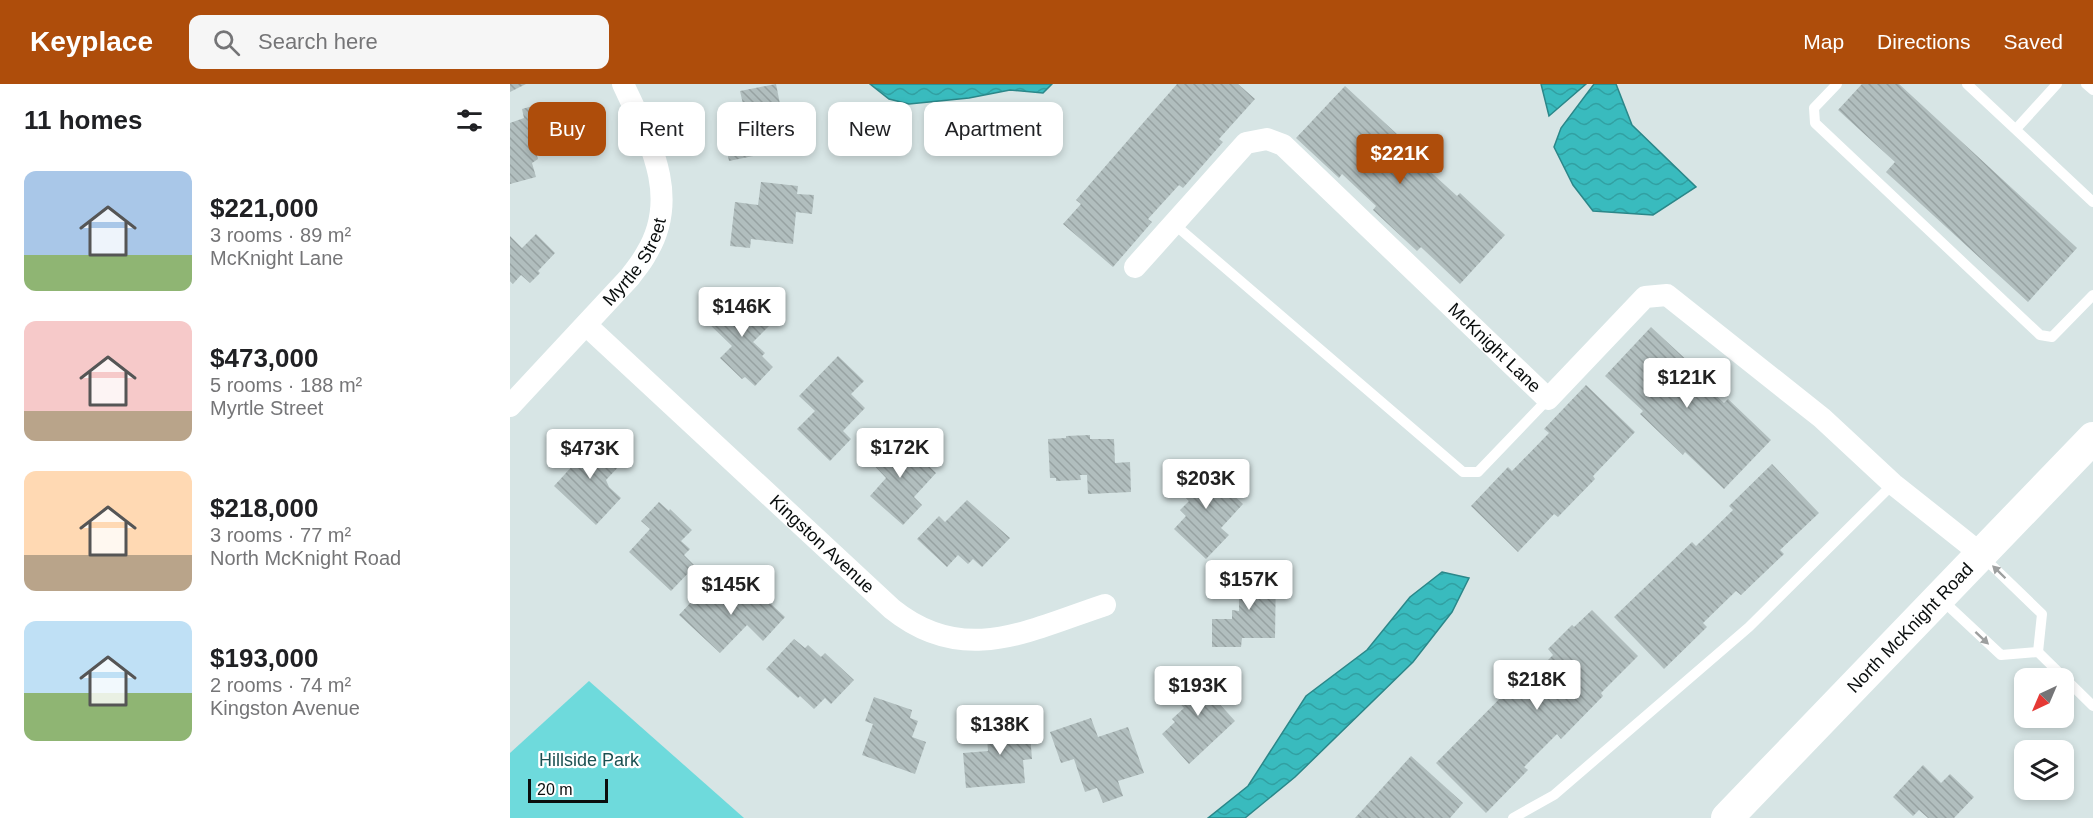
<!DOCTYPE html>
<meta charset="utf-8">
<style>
:root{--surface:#fff;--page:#f6f6f6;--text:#202124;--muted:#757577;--accent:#ae4d0b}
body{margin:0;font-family:Helvetica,sans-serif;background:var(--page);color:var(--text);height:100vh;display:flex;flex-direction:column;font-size:22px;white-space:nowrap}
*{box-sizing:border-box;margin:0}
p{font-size:20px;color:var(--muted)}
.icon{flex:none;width:33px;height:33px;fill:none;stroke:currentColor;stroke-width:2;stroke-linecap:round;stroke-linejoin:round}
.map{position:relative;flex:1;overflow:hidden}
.details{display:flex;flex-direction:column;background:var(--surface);width:510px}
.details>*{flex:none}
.guide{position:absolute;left:18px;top:18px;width:570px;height:54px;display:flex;gap:12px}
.needle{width:39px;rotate:224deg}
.buttons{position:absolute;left:1504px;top:584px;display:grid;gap:12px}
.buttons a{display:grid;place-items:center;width:60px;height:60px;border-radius:12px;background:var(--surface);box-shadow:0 3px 9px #0003;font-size:30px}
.scale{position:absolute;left:18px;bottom:15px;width:80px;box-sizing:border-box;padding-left:6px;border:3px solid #0a0e0e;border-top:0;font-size:16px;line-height:21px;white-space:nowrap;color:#0a0e0e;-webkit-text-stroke:4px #fff;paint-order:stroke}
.price{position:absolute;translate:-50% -51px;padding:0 14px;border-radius:6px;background:#fff;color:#222;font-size:20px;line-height:39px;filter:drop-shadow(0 2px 3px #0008)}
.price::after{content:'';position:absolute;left:50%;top:36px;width:18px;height:14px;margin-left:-9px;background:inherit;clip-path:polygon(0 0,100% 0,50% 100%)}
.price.active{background:var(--accent);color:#fff}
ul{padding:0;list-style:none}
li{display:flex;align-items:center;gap:18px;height:150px;padding:0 24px}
li span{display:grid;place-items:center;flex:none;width:168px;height:120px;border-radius:12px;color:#555}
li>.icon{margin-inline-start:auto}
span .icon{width:72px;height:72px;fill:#fffc;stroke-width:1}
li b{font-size:26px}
h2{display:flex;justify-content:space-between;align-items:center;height:72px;padding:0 24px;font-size:26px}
.chip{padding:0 21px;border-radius:12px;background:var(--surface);box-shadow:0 3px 9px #0003;font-size:21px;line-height:54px}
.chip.active{background:var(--accent);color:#fff}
header{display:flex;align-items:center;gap:36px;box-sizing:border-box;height:84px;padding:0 30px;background:var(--accent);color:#fff}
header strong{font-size:28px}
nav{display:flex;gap:33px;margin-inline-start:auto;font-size:21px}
.search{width:420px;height:54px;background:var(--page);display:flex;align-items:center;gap:15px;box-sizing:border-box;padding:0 21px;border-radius:12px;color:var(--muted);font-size:22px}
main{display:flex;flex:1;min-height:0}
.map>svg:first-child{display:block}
.park{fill:#6edadc}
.water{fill:url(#water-waves);stroke:#2b8789;stroke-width:1.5}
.building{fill:url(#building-back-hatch)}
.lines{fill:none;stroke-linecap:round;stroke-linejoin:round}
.lane{stroke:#fff;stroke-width:10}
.street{stroke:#fff;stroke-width:22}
.secondary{stroke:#fff;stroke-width:32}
.oneway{fill:#9d9f9f}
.labels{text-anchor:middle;stroke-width:4.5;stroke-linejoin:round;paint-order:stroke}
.street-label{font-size:18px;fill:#0a0e0e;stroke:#fff}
.park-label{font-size:18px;fill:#1b5152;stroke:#fff}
</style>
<header>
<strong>Keyplace</strong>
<div class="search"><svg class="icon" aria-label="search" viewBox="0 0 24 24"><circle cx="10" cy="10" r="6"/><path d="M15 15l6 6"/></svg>Search here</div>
<nav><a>Map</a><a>Directions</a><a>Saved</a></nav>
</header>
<main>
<section class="details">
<h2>11 homes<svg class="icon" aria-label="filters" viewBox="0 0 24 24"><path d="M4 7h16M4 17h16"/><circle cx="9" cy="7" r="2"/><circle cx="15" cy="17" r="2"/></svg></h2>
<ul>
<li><span style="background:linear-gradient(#a9c7e8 70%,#8fb573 0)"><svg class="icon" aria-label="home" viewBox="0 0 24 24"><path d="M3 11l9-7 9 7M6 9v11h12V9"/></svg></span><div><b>$221,000</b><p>3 rooms · 89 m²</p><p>McKnight Lane</p></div></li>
<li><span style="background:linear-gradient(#f6c9c9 75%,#b9a48a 0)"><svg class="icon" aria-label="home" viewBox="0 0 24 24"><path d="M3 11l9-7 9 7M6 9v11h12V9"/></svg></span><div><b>$473,000</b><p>5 rooms · 188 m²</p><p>Myrtle Street</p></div></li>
<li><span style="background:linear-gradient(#ffd9b3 70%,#b9a48a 0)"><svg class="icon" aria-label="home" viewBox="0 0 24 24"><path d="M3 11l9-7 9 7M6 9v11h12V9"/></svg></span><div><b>$218,000</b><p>3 rooms · 77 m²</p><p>North McKnight Road</p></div></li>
<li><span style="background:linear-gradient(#bfe0f5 60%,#8fb573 0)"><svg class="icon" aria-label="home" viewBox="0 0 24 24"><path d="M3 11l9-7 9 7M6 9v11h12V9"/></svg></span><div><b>$193,000</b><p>2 rooms · 74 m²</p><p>Kingston Avenue</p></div></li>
</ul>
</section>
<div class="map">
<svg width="1583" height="734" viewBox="0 0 1583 734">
<defs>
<pattern id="water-waves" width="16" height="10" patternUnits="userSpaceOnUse" patternTransform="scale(1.5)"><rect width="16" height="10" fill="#39bbbe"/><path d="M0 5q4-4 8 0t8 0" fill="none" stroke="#31a0a2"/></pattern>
<pattern id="building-back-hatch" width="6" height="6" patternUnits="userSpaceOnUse" patternTransform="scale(1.5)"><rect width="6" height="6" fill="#b1bebe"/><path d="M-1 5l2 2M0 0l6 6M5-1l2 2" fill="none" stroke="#97a2a2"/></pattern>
</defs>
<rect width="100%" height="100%" fill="#d7e5e5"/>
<polygon class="park" points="79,597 234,734 0,734 0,669"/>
<g class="water">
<polygon points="360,0 542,0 533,9 500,6 459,14 399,20 379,15"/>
<polygon points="1031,0 1076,0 1039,32"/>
<polygon points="1084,0 1106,0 1122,41 1186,103 1143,131 1083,127 1063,101 1044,63 1051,44"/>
<polygon points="932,488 959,494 942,528 903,578 785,693 735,734 698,734 738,702 796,612 857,566 900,513"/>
</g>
<g class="building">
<polygon points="0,0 16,0 0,8"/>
<polygon points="266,0 277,55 246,62 248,71 219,77 210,34 235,29 230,7"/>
<polygon points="667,0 728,0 745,15 709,55 713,58 673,104 669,101 638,135 642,138 603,183 553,140 571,120 566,116"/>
<polygon points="1352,0 1389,0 1567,164 1518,218 1376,88 1385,78 1328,26"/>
<polygon points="835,2 916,77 913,81 947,112 950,109 995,151 950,200 911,163 907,167 863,126 866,122 832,90 829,94 786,54"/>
<polygon points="37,18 49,58 25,65 28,75 22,79 26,93 0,100 0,39 14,34 12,25"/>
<polygon points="251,98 288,102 287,110 304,111 302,130 286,128 283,160 241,155 240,164 220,162 225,118 248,121"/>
<polygon points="26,150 45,169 28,187 30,189 20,199 11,191 3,200 0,197 0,152 12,164"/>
<polygon points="226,208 260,241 243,258 255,269 252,272 263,283 245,302 235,293 232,295 210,274 222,262 197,238"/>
<polygon points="1141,243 1183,282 1179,286 1214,319 1218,315 1261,356 1214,405 1175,368 1173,371 1130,330 1133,327 1095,292"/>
<polygon points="328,272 354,297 341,310 355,324 333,347 341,355 320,377 287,345 305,327 289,312"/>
<polygon points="1076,301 1125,348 1083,392 1085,395 1048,433 1044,430 1008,468 961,422 998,383 1002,387 1039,349 1034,345"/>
<polygon points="384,349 426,389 404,413 412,421 393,441 360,412 376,394 359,376"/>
<polygon points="79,350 111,380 96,396 99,403 111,414 86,441 44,402 66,378 59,372"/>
<polygon points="580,351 580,355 604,355 605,379 620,378 621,408 578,410 577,391 570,391 571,396 546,397 546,394 540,394 538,355 556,354 556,352"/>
<polygon points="693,377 707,390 704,393 733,420 711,444 719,451 696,475 664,445 676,432 670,426 679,417 667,405"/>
<polygon points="1262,380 1309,429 1270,466 1274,470 1231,511 1226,507 1193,539 1197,543 1154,585 1104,533 1182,458 1186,462 1223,426 1219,422"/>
<polygon points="457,416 500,454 472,483 463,475 458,480 448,471 437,483 407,455 429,432 435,438"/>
<polygon points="149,418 159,427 160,425 182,446 171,457 180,465 174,471 185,482 161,507 119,468 140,445 131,437"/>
<polygon points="729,486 766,487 765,554 732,554 731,563 702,563 702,535 722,535 722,526 729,527"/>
<polygon points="196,502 208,514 215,507 227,518 242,502 275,533 253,557 237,541 210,569 169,531"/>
<polygon points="1082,526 1128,572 1091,609 1093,612 1051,655 1047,650 1014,683 1018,686 976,729 926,679 1012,592 1017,597 1043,571 1038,565 1062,541 1064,543"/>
<polygon points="284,555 295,564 298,561 311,573 315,569 344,596 321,620 315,614 304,625 290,612 288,614 256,585"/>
<polygon points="697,586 714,604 704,614 725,637 679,680 652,650 665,638 662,635 674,624 662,611 683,592 686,595"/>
<polygon points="364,613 402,626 400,634 408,637 402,653 416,658 405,690 352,671 363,640 355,637"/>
<polygon points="581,634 588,653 618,643 634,689 608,697 613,712 593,719 587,704 575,708 564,675 551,679 540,648"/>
<polygon points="519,637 522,675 513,676 515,699 456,704 453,669 478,667 476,640"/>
<polygon points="901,672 953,719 940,734 845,734"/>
<polygon points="1413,681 1431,699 1440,690 1464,713 1444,734 1418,734 1409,726 1403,732 1383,713"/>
</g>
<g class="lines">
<g class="lane">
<polyline points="1327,0 1304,24 1305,39 1530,251 1542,253 1583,211"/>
<polyline points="1457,0 1583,118"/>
<polyline points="1576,0 1583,6"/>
<polyline points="1506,45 1547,0"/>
<polyline points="664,140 953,388 968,388 1038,315"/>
<polyline points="1473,473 1532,530 1528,568"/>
<polyline points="1432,516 1491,571 1528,568 1583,622"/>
<polyline points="1003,734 1044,711 1239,543 1383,400"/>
</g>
<g class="street">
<path id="s1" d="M625,183L736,59L757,55L773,61L1038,315L1135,213L1157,211L1312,334L1383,400L1471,470"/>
<path id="s2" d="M76,241L382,525C454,583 519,546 595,521"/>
<path id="s3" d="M0,322L120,193C125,186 132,178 136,170C172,112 138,54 113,0"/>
</g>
<path class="secondary" id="s4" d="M1217,734L1583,354"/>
</g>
<defs><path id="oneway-solid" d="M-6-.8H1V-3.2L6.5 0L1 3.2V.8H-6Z" transform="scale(1.5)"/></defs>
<g class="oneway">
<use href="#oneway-solid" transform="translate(1489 488) rotate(-136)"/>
<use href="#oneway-solid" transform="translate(1472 554) rotate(43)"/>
</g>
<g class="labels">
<g class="street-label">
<text dy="6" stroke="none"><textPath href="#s3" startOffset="192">Myrtle Street</textPath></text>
<text dy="6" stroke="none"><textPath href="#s1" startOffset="498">McKnight Lane</textPath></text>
<text dy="6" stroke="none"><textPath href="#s2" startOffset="322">Kingston Avenue</textPath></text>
<text dy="6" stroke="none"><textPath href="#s4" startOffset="264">North McKnight Road</textPath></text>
</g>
<g class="park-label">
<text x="79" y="682">Hillside Park</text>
</g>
</g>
</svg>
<div class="buttons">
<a><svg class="needle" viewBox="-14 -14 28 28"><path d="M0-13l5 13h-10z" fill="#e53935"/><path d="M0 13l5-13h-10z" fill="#757577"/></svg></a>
<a><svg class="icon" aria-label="layers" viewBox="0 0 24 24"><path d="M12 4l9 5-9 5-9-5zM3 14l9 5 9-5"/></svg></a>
</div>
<div class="scale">20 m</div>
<b class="price active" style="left:890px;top:101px">$221K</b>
<b class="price" style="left:232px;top:254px">$146K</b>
<b class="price" style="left:1177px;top:325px">$121K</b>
<b class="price" style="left:390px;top:395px">$172K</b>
<b class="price" style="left:80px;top:396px">$473K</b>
<b class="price" style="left:696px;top:426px">$203K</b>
<b class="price" style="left:739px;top:527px">$157K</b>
<b class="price" style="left:221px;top:532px">$145K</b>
<b class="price" style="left:1027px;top:627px">$218K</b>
<b class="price" style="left:688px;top:633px">$193K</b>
<b class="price" style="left:490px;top:672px">$138K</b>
<div class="guide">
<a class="chip active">Buy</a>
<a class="chip">Rent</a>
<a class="chip">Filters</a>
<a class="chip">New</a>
<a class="chip">Apartment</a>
</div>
</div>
</main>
